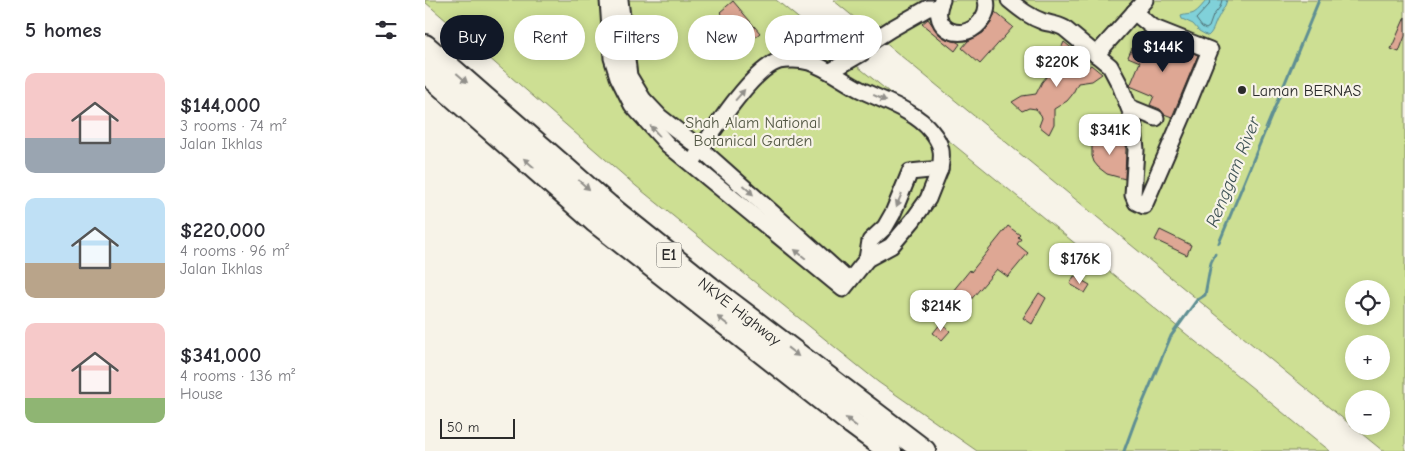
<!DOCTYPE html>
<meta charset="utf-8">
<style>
:root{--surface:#fff;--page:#f7f7f7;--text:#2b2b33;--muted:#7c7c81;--accent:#111827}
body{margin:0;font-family:"Comic Neue",sans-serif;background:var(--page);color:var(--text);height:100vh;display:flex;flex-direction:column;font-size:19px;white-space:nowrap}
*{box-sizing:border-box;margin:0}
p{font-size:16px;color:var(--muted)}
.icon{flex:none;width:28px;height:28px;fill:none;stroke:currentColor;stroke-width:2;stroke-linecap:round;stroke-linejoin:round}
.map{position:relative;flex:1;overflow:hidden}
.side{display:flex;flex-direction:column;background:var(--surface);width:425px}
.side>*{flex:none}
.top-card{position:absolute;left:15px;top:15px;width:475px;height:45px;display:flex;gap:10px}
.tools{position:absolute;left:920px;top:280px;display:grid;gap:10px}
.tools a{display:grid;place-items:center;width:45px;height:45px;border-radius:50%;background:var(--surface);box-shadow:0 2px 12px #0003;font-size:25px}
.scale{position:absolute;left:15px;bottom:12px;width:75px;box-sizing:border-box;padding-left:5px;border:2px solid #2b2b2b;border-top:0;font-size:14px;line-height:18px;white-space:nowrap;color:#2b2b2b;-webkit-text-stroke:4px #f7f3e8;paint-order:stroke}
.price{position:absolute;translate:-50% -42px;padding:0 11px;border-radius:10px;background:#fff;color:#222;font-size:16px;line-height:32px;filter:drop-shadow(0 1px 2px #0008)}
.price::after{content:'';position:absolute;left:50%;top:30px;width:15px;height:11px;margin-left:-8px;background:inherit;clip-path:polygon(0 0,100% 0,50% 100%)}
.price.current{background:var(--accent);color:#fff}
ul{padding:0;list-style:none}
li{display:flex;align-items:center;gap:15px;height:125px;padding:0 25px}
li span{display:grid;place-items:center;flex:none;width:140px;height:100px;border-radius:10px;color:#555}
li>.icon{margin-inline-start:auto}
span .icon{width:60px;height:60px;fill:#fffc;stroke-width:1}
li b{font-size:21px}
h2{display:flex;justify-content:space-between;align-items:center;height:60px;padding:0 25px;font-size:21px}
.chip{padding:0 18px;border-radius:22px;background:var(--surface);box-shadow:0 2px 12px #0003;font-size:18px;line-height:45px}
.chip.current{background:var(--accent);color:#fff}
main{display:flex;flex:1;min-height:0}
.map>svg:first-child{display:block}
.green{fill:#cddf93;stroke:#7c855f;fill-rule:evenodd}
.water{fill:#80d1d9;stroke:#5e8f93}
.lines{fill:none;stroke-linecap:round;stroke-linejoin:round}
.shore{stroke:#4d6d71;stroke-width:1}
.stream{stroke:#5e8f93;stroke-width:3}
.building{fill:#dea794;stroke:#2b2b2b}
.minor-casing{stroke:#2b2b2b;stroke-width:19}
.highway-casing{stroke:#2b2b2b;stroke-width:26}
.minor{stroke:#f7f3e8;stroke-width:15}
.highway{stroke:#f7f3e8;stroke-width:22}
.oneway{fill:#918f8a}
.poi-dot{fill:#2b2b2b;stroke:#f7f3e8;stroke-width:2}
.labels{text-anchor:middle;stroke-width:4.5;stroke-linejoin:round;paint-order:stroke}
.shield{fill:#f7f3e8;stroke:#686764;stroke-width:1}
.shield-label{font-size:15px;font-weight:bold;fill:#2b2b2b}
.poi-label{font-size:16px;fill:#2b2b2b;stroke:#f7f3e8;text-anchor:start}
.park-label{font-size:16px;fill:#545845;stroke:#f7f3e8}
.street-label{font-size:16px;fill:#2b2b2b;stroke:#f7f3e8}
.water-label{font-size:18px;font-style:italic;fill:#405456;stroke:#f7f3e8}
</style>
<main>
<section class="side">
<h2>5 homes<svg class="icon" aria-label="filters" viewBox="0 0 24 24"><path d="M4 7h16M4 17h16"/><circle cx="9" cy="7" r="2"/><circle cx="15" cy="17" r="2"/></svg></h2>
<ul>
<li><span style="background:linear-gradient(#f6c9c9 65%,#9aa5b1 0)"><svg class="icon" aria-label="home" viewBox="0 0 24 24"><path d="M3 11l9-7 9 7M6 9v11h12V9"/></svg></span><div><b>$144,000</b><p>3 rooms · 74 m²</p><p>Jalan Ikhlas</p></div></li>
<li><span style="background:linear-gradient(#bfe0f5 65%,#b9a48a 0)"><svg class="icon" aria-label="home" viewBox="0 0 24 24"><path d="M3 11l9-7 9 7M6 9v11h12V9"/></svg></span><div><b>$220,000</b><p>4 rooms · 96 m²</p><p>Jalan Ikhlas</p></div></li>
<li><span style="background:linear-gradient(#f6c9c9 75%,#8fb573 0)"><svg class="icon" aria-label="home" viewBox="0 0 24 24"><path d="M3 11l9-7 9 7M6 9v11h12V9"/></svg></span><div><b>$341,000</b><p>4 rooms · 136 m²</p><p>House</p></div></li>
</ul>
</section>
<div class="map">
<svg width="980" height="451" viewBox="0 0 980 451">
<rect width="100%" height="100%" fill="#f7f3e8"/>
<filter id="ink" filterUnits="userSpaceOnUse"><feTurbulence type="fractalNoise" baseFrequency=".02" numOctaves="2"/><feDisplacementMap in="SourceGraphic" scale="10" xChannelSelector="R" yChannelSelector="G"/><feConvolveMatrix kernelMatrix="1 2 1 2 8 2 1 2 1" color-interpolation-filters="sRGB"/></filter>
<g filter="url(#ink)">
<g class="green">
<polygon points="0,0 351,0 905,451 552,451 453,382 211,186 0,2"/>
<path d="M408,0H980V451H958L868,378ZM929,289H956V316H929ZM929,344H956V371H929ZM929,399H956V426H929Z"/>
</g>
<path class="water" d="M782,0H802C800,8 796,11 793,18C789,24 789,31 783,36L774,31L768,24L757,19L756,16C761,14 765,15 769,13C774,10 778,4 782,0Z"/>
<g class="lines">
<polyline class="shore" points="785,0 784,5 771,19 777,27 781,29 784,27 788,16 795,7 797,0"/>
<g class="stream">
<polyline points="794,243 894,0"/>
<polyline points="699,451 710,421 746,336 772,300 780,295 786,262 790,254"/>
</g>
</g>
<g class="building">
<polygon points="308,1 335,33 323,43 295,12"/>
<polygon points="570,12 588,27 555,64 537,48 543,41 558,33 566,23"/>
<polygon points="980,17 980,36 974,52 966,49"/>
<polygon points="503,19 514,34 521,39 532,42 535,44 530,51 497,24"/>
<polygon points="726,37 773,55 747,117 739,114 735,109 725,105 729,96 705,86 715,62 703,57 707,48 719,53"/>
<polygon points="639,42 650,51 647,58 650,65 656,69 660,69 666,65 677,74 667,81 653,83 647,95 642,101 629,109 629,124 624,134 614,126 617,118 616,115 611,109 604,108 597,111 587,102 597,96 611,94 617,82 622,76 635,67 634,53"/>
<polygon points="677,136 690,137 699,144 701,148 700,179 682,174 673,167 669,162 667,156 667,145 672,137"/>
<polygon points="583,226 595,235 593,237 596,239 592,244 603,253 583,277 572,269 538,309 523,297 545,270 546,272"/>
<polygon points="735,230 766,245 762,255 730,240"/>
<polygon points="649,276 665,285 660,293 645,284"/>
<polygon points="614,293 621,298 607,324 598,318"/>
<polygon points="516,323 525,331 517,340 508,333"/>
</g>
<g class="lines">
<defs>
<g id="minor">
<path d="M183,0L187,58L193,77L207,105L243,145L418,289L442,259L445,241L460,227L468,213L485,172L515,169C518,153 517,144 506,131C491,111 456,100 434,89C417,80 402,68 384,62C376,60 362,59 354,61C326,69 283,139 266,164"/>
<polyline points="195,0 204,76 218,99 235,117 276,149 424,281"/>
<path d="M517,0C502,30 541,46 558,18C561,13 563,7 561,0"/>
<path d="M584,0C596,10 605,17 619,22C626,24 632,24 639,28L685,66L695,85L708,118L711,150L708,195L711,202L719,206L758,116L785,50L727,27L709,12"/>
<polyline points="671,55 720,0"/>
<polyline points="406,71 437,53 447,41 466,29 503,8 514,8"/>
<polyline points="704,107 731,118"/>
<polyline points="442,259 466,246 488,220 503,199 515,169"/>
</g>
<g id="highway">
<polyline points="0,46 183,206 285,288 499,451"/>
<polyline points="0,71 170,221 427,423 465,451"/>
</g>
</defs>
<use href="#minor" class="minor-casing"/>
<use href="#highway" class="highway-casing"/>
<use href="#minor" class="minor"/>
<use href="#highway" class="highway"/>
</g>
<defs><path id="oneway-solid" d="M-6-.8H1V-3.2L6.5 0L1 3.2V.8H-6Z" transform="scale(1.25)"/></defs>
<g class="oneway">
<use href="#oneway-solid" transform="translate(37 78) rotate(41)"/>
<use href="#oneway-solid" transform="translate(315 95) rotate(-49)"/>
<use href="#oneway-solid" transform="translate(455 98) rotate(25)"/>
<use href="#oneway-solid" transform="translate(230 131) rotate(-132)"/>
<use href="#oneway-solid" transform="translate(104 163) rotate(-139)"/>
<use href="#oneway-solid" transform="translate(159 185) rotate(41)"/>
<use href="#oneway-solid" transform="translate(323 190) rotate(42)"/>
<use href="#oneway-solid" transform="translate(474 200) rotate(113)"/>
<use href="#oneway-solid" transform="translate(375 254) rotate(-141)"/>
<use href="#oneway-solid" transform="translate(298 321) rotate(-142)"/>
<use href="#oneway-solid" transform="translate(368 352) rotate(38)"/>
<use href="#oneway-solid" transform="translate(426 422) rotate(-142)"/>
</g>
</g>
<circle class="poi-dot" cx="817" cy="90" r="5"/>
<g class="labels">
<rect class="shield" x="231.5" y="242.5" width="25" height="25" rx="4"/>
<g class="shield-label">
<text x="244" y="260">E1</text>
</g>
<g class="poi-label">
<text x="827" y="96">Laman BERNAS</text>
</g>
<g class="park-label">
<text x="328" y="128">Shah Alam National<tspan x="328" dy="18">Botanical Garden</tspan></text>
</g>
<g class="street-label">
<text transform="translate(315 311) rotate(38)" y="6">NKVE Highway</text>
</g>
<g class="water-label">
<text transform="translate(808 172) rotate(-68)" y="6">Renggam River</text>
</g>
</g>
</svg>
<div class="tools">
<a><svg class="icon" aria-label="locate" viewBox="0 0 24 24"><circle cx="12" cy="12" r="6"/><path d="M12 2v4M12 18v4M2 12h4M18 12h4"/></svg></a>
<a>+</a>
<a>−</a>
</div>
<div class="scale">50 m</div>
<b class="price current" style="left:738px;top:73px">$144K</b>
<b class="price" style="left:632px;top:88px">$220K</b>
<b class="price" style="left:685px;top:156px">$341K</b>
<b class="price" style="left:655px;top:285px">$176K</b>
<b class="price" style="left:516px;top:332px">$214K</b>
<div class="top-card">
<a class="chip current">Buy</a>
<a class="chip">Rent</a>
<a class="chip">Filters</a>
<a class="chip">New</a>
<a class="chip">Apartment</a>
</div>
</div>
</main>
